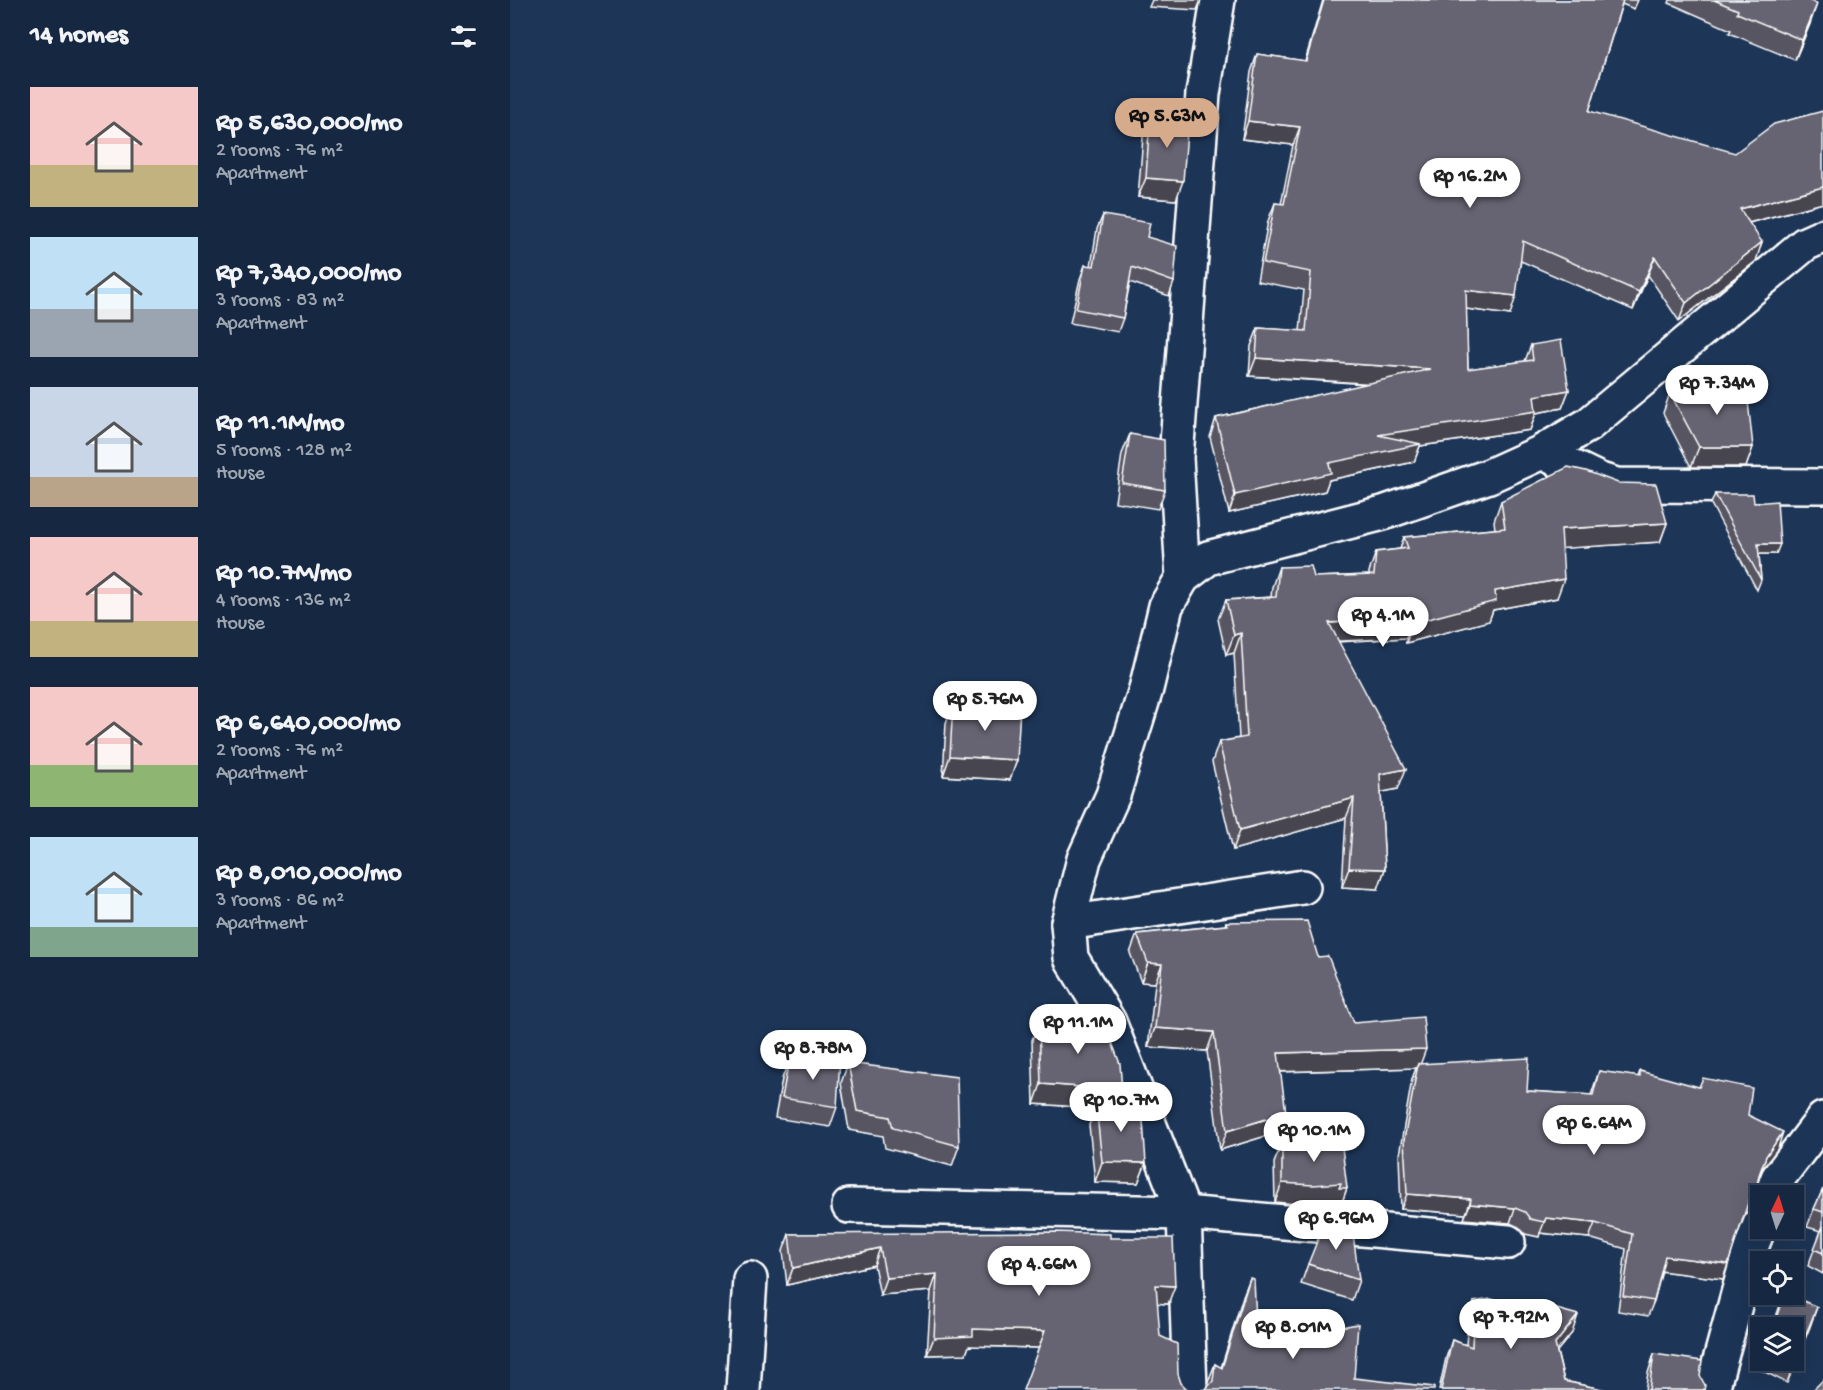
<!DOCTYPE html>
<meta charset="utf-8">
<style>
:root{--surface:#162841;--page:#23344c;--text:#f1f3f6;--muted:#9ea6b1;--line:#35445a;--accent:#d6ab8b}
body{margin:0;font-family:"Gochi Hand",sans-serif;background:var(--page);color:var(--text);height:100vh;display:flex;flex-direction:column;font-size:22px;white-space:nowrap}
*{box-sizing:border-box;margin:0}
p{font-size:20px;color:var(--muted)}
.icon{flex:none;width:33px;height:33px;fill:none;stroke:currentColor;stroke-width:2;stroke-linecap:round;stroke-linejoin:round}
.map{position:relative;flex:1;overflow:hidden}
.details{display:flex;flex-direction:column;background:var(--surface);width:510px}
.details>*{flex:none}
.needle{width:39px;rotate:4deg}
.buttons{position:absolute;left:1240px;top:1185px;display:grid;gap:12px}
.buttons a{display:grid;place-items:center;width:54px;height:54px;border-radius:0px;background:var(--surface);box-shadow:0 6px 24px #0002,0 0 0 2px var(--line);font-size:30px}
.price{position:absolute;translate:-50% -51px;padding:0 14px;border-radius:21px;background:#fff;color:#222;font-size:20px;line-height:39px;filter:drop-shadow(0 2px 3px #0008)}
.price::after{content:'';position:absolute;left:50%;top:36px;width:18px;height:14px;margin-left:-9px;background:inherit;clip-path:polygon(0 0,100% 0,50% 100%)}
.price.active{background:var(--accent);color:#111}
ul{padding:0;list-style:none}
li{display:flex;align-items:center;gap:18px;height:150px;padding:0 30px}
li span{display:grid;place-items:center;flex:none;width:168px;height:120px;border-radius:0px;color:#555}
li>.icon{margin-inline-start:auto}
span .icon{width:72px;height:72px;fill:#fffc;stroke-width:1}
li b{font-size:26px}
h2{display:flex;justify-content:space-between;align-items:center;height:72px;padding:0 30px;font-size:26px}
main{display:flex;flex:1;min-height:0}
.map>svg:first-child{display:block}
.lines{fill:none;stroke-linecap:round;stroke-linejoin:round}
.street-casing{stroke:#fff;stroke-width:38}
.street{stroke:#1d3557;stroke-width:33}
.wall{fill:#585562;stroke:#fff;stroke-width:1.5}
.shaded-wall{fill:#474550;stroke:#fff;stroke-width:1.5}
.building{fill:#666372;stroke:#fff;stroke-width:1.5}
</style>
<main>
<section class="details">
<h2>14 homes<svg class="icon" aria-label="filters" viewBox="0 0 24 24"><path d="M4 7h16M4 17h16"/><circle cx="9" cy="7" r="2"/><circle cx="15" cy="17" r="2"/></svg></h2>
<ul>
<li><span style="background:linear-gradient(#f6c9c9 65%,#c2b280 0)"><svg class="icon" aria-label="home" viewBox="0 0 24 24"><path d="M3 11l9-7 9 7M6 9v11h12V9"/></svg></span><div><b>Rp 5,630,000/mo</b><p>2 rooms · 76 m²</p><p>Apartment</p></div></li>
<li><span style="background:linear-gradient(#bfe0f5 60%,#9aa5b1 0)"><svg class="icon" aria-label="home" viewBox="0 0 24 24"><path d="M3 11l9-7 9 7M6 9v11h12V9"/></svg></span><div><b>Rp 7,340,000/mo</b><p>3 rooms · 83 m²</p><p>Apartment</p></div></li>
<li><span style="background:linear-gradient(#c9d6e8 75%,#b9a48a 0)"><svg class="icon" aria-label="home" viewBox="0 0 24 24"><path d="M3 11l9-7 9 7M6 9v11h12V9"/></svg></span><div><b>Rp 11.1M/mo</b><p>5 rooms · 128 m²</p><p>House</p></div></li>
<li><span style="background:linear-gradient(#f6c9c9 70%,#c2b280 0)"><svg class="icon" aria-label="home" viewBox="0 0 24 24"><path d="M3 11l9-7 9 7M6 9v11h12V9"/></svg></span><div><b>Rp 10.7M/mo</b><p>4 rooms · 136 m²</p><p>House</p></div></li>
<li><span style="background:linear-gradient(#f6c9c9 65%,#8fb573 0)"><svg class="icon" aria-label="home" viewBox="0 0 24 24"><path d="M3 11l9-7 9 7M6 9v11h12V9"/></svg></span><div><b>Rp 6,640,000/mo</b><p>2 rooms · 76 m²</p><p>Apartment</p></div></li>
<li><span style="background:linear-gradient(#bfe0f5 75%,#7fa58c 0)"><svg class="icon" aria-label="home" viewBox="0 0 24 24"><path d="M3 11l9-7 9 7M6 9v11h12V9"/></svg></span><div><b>Rp 8,010,000/mo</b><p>3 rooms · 86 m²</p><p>Apartment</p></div></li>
</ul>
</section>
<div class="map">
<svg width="1313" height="1390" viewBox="0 0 1313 1390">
<rect width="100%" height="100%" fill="#1d3557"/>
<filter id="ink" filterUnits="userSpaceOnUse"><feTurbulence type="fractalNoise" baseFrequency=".0167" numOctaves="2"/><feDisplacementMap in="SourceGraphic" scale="12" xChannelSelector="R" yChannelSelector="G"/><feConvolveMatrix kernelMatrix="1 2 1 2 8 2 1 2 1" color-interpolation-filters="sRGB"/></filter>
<g filter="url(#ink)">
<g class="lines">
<defs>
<g id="street">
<polyline points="1032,452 1090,480 1106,485 1313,486"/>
<polyline points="673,577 666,458 693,94 708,0"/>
<polyline points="558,923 793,887"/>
<polyline points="1261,1196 1268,1178 1313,1119"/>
<polyline points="339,1206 674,1213 998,1242"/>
<polyline points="233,1390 240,1279"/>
<polyline points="680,1390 674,1213 599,1022 561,958 558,923 574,859 603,795 636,689 656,606 673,577 698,558 873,513 979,476 1032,452 1078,425 1295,244 1313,236"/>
<polyline points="1202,1390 1240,1250 1251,1222"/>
</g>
</defs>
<use href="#street" class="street-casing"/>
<use href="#street" class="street"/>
</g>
<g class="wall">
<polygon points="813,0 1128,0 1124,9 1112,4 1079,111 1313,203 1239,223 1246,261 1169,321 1138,275 1123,310 1011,261 1000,315 956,309 958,369 1015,361 1021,345 1059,390 1052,408 1026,413 1020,430 910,446 904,462 819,480 815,491 719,513 700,437 706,418 857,384 739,376 741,346 748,328 790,331 794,290 747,281 758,221 765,203 771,204 783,145 732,139 741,72 747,54 795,61"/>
<polygon points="1160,0 1298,0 1300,24 1285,60 1219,33 1221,30 1159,3"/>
<polygon points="640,117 666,200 628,197 633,137"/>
<polygon points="593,215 637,237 664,282 659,296 620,282 613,318 608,332 560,323 570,279 575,265 581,266 587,229"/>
<polygon points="1160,393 1243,447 1236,467 1181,467 1153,413"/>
<polygon points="620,434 655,490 648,509 605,502 612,454"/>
<polygon points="1205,494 1244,503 1266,554 1249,554 1251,580 1247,590 1201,504"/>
<polygon points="991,501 1157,523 1150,542 1052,548 1047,598 983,610 979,621 896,643 896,638 828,642 888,789 871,792 875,869 868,889 832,887 836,818 723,850 702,762 709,742 729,738 724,653 716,655 708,619 716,600 761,597 762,587 769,567 804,577 859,575 859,572 866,552 890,549 894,537 985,529 984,521"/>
<polygon points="443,703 507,760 500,780 433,776 436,723"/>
<polygon points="716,922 808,957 844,1023 911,1064 1017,1091 1081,1095 1089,1071 1128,1077 1130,1071 1238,1115 1268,1148 1251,1171 1246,1190 1248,1191 1243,1206 1234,1214 1213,1279 1152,1271 1144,1301 1138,1316 1108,1311 1116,1249 1079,1238 1030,1233 1029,1237 1015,1234 1009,1227 1000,1223 954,1219 956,1214 891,1209 889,1155 902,1079 906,1068 770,1072 776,1113 769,1132 710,1150 697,1051 638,1047 645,983 631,982 620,953 627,934 715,925"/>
<polygon points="529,1021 607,1104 636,1163 628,1183 585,1182 579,1125 585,1108 524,1104 522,1040"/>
<polygon points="279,1059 327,1107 320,1127 265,1118 272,1079"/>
<polygon points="338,1063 449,1146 442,1166 375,1148 373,1136 339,1130 331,1083"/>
<polygon points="772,1143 837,1188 830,1208 821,1207 823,1202 795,1205 765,1202 764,1163"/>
<polygon points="1313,1189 1313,1274 1298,1266 1311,1231 1297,1227 1304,1209"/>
<polygon points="279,1234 600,1238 658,1304 647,1303 529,1348 459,1346 456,1354 417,1355 421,1291 370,1295 364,1265 277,1285 273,1251"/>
<polygon points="798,1264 849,1280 842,1300 791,1284"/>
<polygon points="740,1278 747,1342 844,1378 696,1389 698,1386 698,1382 705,1364 711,1368 733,1296"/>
<polygon points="1274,1294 1307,1307 1277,1383 1249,1369 1252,1360 1284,1360 1284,1328 1262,1328"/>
<polygon points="1018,1301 1062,1333 1047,1351 1054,1381 1096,1390 929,1390 936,1358 942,1340 956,1345 958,1320 964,1302 1015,1308"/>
<polygon points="1144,1354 1190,1376 1194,1390 1135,1390 1138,1373"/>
</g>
<g class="shaded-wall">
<polygon points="642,0 691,0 687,10 639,7"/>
<polygon points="1307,4 1300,24 1285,60 1292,40"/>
<polygon points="738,121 790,127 783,145 732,139"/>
<polygon points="636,178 673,181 666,200 628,197"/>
<polygon points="1313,187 1313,203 1223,227 1230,209"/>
<polygon points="1252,242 1246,261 1169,321 1176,303"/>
<polygon points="1145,257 1138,275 1123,310 1129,292"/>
<polygon points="956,290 1006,296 1000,315 949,308"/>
<polygon points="746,358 921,369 915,387 739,376"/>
<polygon points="1059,390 1052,408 1026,413 1020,430 910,446 904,462 819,480 815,491 719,513 725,495 868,435 1024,396"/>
<polygon points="1189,447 1243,447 1236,467 1181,467"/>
<polygon points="1157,523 1150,542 1044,549 1051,529"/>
<polygon points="1248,544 1270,544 1266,554 1245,554"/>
<polygon points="1054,579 1047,598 983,610 979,621 896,643 903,623 985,591"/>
<polygon points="903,618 896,638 811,642 819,623"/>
<polygon points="731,633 724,653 716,655 724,635"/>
<polygon points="440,756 507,760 500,780 433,776"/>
<polygon points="896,769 888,789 863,794 870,774"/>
<polygon points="844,798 836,818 723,850 730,830"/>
<polygon points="839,868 875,869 868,889 832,887"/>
<polygon points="638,963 652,964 645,983 631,982"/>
<polygon points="645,1028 704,1032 697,1051 638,1047"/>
<polygon points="916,1049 909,1068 908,1064 906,1068 761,1072 768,1053"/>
<polygon points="531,1084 612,1090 605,1109 586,1105 585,1108 524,1104"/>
<polygon points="776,1113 769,1132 710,1150 717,1131"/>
<polygon points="1273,1132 1268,1148 1251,1171 1256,1156"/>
<polygon points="592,1162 636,1163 628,1183 585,1182"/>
<polygon points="772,1183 831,1183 837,1188 830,1208 821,1207 823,1202 795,1205 765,1202"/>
<polygon points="1248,1191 1243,1206 1234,1215 1239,1200"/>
<polygon points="897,1194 961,1199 956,1214 891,1209"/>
<polygon points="960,1204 1005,1208 1000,1223 954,1219"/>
<polygon points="1036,1218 1085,1223 1079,1238 1030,1233"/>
<polygon points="370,1248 364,1265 277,1285 283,1268"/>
<polygon points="1155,1256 1218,1264 1213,1279 1150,1271"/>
<polygon points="427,1274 421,1291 370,1295 376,1278"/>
<polygon points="646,1285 665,1286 658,1304 639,1303"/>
<polygon points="1307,1307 1300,1327 1277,1383 1284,1363"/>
<polygon points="1068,1315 1062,1333 1038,1362 1045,1344"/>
<polygon points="463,1329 535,1331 529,1348 459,1346 456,1354 417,1355 424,1338"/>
</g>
<g class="building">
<polygon points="814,0 1113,0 1079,111 1225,153 1264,124 1313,111 1313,187 1230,209 1252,242 1176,303 1145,257 1129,292 1013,241 1006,296 956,290 958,369 1023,360 1021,345 1051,340 1059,390 1024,396 1026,411 868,435 911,444 819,463 821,473 725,495 706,418 921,369 746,358 748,328 796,331 801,272 753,263 765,203 774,204 790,127 738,121 747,54 796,61"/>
<polygon points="1204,0 1298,0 1307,4 1292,40 1227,13 1228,10"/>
<polygon points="640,117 678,120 673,181 636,178"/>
<polygon points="593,215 640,223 637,237 667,246 664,282 622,267 613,318 566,309 575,265 584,266"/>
<polygon points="1236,383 1243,447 1189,447 1160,393"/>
<polygon points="620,434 654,440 655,490 612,483"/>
<polygon points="1058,467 1076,471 1108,483 1146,484 1157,523 1051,529 1054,579 985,591 986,601 903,623 903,618 819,623 896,769 870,774 875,869 839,868 844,798 730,830 709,742 737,737 731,633 724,635 716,600 766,597 769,567 801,566 804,577 864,575 866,552 898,548 894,537 995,528 991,501"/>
<polygon points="1205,494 1243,494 1244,503 1267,501 1270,544 1248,544 1251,580"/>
<polygon points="443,703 510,707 507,760 440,756"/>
<polygon points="797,921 808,957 818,956 844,1023 913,1017 916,1049 768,1053 776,1113 717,1131 704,1032 645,1028 652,964 638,963 627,934 718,925 716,922"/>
<polygon points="529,1021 594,1021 610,1064 612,1090 531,1084"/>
<polygon points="330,1058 327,1107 272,1098 279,1059"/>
<polygon points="1019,1058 1017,1091 1083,1095 1089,1071 1130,1077 1130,1071 1189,1087 1193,1078 1242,1088 1238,1115 1273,1132 1256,1156 1249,1175 1246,1190 1248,1191 1239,1200 1218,1264 1155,1256 1144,1301 1113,1296 1122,1234 1085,1223 1036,1218 1034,1222 1020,1219 1015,1212 1005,1208 960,1204 961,1199 897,1194 894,1140 908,1064"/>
<polygon points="338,1063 447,1077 449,1146 383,1128 380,1117 347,1111"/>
<polygon points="625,1102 633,1121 636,1163 592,1162 586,1105"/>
<polygon points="831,1139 837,1188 829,1188 831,1183 803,1185 772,1183 772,1143"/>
<polygon points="1313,1189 1313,1212 1304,1209"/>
<polygon points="814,1224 842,1226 849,1280 798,1264"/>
<polygon points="1313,1226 1313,1253 1304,1249"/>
<polygon points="547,1232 600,1234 600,1238 663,1238 665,1286 646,1285 650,1336 667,1344 668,1374 671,1383 677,1389 681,1390 513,1390 535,1331 463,1329 463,1336 424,1338 427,1274 376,1278 370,1248 283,1268 279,1234"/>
<polygon points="740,1278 744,1279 747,1342 848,1324 844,1378 924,1387 924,1390 691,1390 696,1389 703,1381 705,1364 712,1368"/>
<polygon points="1274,1294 1277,1294 1307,1307 1284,1363 1279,1360 1284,1360 1284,1328 1263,1328"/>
<polygon points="981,1299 1017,1308 1018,1301 1068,1315 1045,1344 1054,1381 1096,1390 931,1390 942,1340 962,1347 964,1302"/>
<polygon points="1144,1354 1192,1361 1190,1376 1195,1385 1194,1390 1139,1390"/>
<polygon points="1313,1380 1313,1390 1303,1390"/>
</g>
</g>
</svg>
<div class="buttons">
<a><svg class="needle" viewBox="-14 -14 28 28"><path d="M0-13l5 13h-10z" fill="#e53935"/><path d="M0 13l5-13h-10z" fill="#9ea6b1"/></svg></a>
<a><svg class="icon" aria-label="locate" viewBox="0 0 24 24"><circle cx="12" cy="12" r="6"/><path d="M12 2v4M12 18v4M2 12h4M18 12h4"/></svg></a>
<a><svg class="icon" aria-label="layers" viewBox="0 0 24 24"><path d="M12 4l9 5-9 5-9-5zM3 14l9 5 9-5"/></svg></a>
</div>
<b class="price active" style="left:657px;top:149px">Rp 5.63M</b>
<b class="price" style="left:960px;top:209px">Rp 16.2M</b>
<b class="price" style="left:1207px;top:416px">Rp 7.34M</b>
<b class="price" style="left:873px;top:648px">Rp 4.1M</b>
<b class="price" style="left:475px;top:732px">Rp 5.76M</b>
<b class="price" style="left:568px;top:1055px">Rp 11.1M</b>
<b class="price" style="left:303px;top:1081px">Rp 8.78M</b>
<b class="price" style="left:611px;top:1133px">Rp 10.7M</b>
<b class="price" style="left:1084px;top:1156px">Rp 6.64M</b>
<b class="price" style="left:804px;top:1163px">Rp 10.1M</b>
<b class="price" style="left:826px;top:1251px">Rp 6.96M</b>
<b class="price" style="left:529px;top:1297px">Rp 4.66M</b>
<b class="price" style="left:1001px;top:1350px">Rp 7.92M</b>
<b class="price" style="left:783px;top:1360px">Rp 8.01M</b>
</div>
</main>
